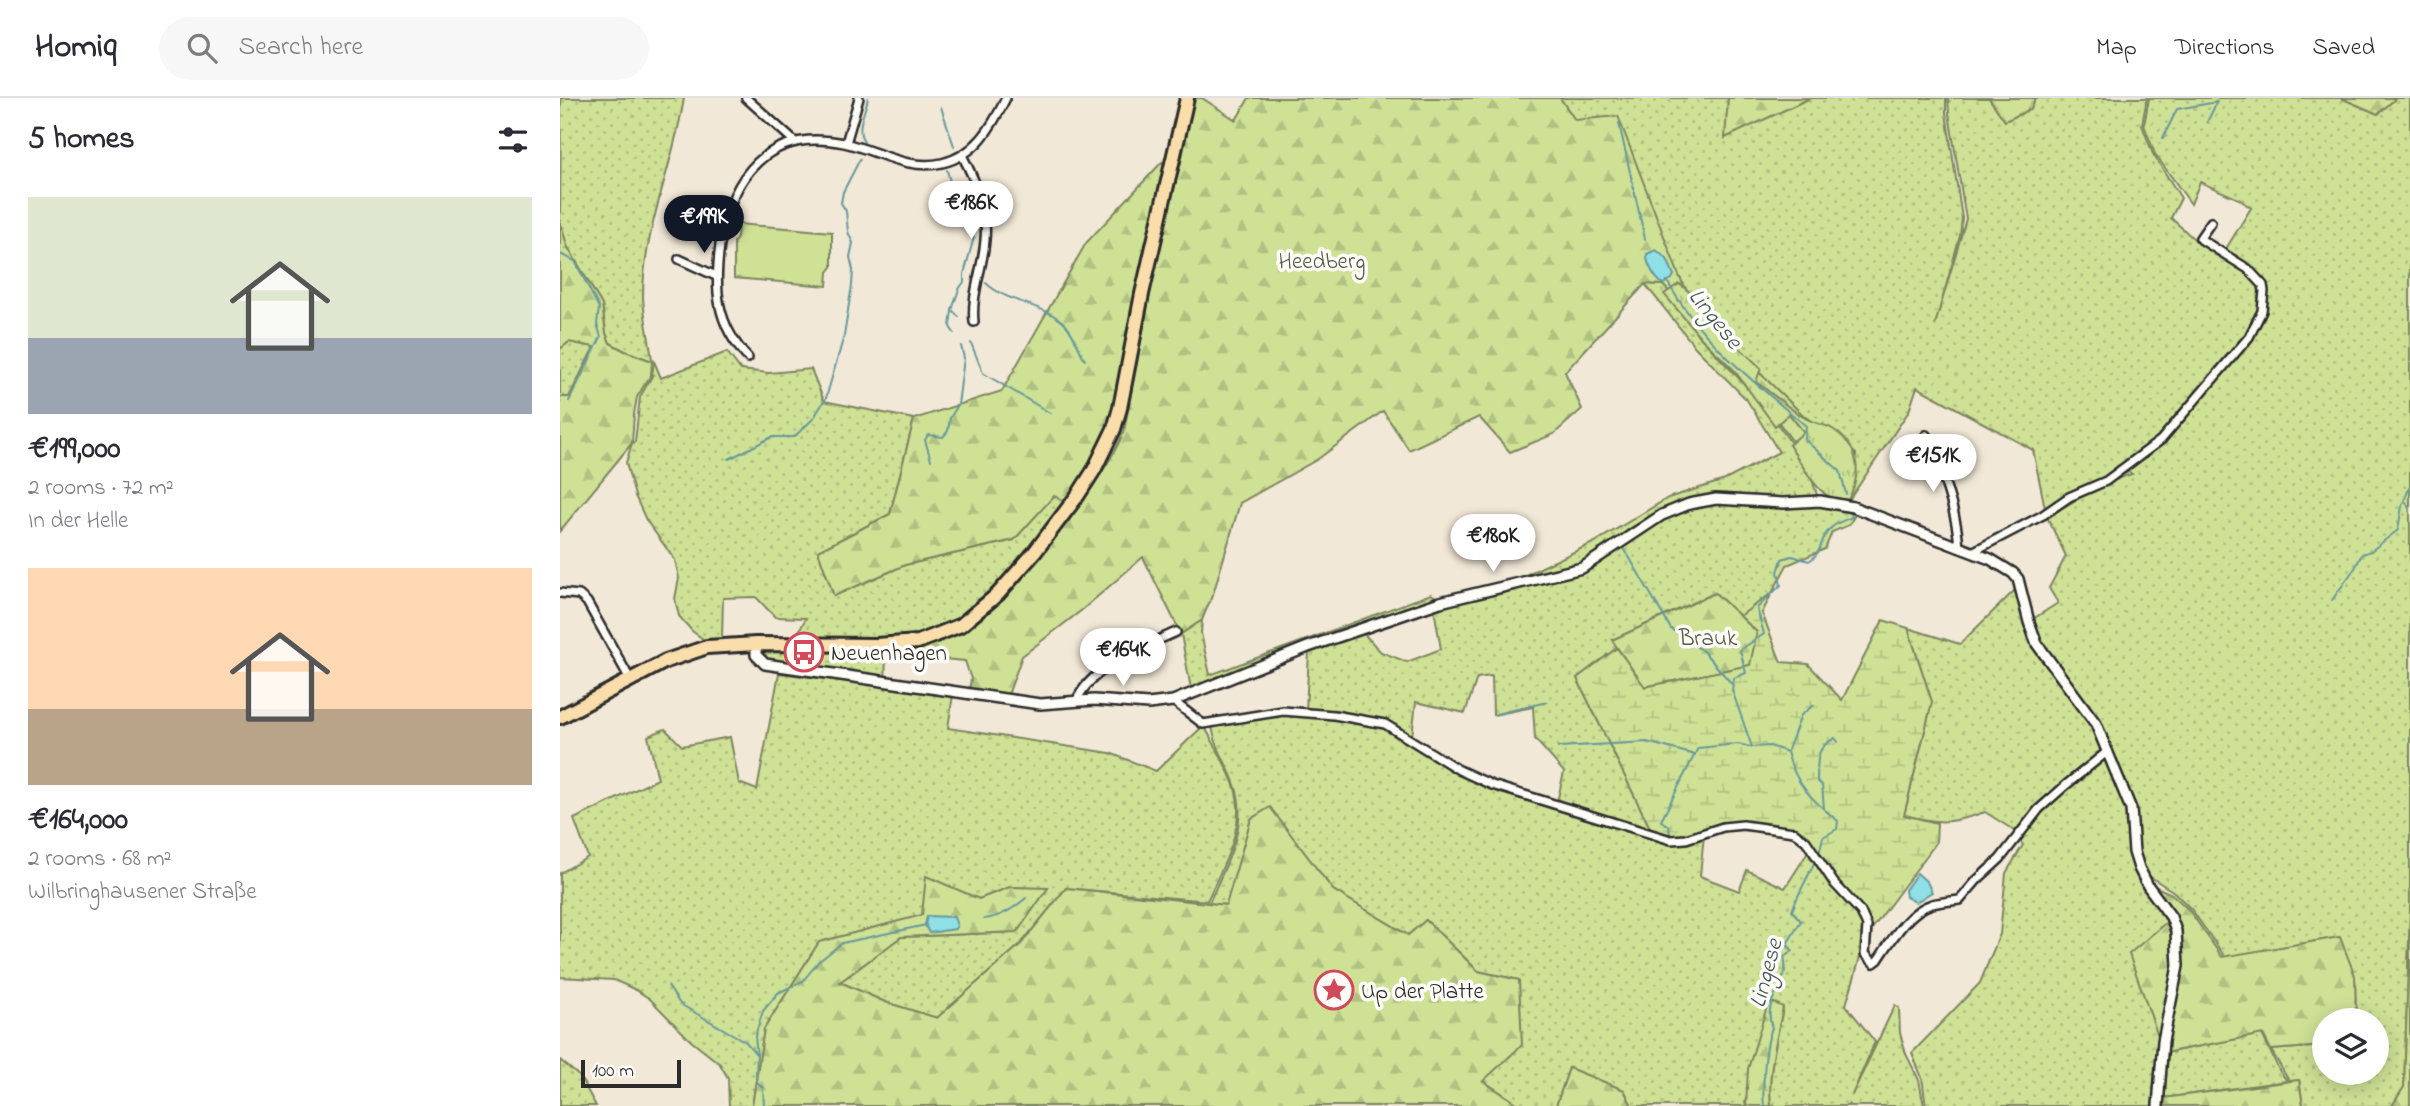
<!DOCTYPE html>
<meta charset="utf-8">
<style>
:root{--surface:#fff;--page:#f7f7f7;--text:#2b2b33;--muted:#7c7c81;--line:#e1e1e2;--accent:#111827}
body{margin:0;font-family:"Indie Flower",sans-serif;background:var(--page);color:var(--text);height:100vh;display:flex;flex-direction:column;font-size:26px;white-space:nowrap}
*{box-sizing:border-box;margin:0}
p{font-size:23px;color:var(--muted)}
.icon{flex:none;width:38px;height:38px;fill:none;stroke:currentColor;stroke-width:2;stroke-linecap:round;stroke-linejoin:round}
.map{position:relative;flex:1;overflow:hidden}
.drawer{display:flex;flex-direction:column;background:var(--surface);width:560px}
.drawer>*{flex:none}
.tools{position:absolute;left:1752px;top:910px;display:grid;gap:14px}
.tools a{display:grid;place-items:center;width:77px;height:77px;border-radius:50%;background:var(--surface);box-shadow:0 4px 18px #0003;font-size:35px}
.scale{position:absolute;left:21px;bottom:18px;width:100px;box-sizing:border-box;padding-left:7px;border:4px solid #2b2b2b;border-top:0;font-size:19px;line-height:24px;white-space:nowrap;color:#2b2b2b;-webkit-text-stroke:5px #fdfcf7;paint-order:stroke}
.price{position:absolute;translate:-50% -60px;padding:0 16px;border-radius:24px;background:#fff;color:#222;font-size:23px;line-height:46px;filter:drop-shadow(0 2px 4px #0008)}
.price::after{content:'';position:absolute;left:50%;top:42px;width:21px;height:16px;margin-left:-10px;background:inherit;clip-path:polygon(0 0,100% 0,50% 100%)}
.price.active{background:var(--accent);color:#fff}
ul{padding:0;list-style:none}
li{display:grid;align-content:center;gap:14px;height:371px;padding:0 28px}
li span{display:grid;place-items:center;height:217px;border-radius:0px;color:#555}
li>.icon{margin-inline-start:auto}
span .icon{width:126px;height:126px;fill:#fffc;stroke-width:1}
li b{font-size:30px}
h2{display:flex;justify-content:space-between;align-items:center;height:84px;padding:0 28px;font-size:30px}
header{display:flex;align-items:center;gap:42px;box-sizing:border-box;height:98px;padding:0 35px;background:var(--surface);border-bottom:2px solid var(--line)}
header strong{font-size:33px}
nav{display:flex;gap:38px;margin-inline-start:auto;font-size:24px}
.search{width:490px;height:63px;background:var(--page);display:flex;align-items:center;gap:18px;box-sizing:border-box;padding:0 24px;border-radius:38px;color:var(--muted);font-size:26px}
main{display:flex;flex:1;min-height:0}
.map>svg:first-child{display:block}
.grass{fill:url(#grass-dots);stroke:#7c8660;stroke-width:2}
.forest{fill:url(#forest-firs);stroke:#7c8660;stroke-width:2}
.wetland{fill:url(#wetland-marsh);stroke:#7c8660;stroke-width:2}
.park{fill:url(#park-tufts);stroke:#7c8660;stroke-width:2}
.garden{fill:#cee195;stroke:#7c8660;stroke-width:2}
.water{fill:#8fe0e6;stroke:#67989b;stroke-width:2}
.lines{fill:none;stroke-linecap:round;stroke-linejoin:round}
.stream{stroke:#67989b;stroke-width:2}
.minor-casing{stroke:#2b2b2b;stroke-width:12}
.tertiary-casing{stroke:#2b2b2b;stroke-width:14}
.primary-casing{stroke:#2b2b2b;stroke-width:18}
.minor{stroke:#fdfcf7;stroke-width:7}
.tertiary{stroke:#fdfcf7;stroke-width:9}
.primary{stroke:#f9deab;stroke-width:12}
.labels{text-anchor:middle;stroke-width:7;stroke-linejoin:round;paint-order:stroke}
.park-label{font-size:23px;fill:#545846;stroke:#fdfcf7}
.poi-label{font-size:23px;fill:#2b2b2b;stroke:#fdfcf7;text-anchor:start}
.water-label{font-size:24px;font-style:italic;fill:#44585a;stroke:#fdfcf7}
</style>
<header>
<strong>Homiq</strong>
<div class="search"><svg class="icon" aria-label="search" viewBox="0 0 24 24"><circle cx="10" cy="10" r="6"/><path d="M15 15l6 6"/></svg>Search here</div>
<nav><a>Map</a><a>Directions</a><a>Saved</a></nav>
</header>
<main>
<section class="drawer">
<h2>5 homes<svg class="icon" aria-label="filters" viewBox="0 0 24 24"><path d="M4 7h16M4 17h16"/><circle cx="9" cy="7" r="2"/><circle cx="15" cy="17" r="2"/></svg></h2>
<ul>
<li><span style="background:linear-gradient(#dfe7d0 65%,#9aa5b1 0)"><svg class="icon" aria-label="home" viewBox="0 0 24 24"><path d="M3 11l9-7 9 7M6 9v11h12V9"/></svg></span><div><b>€199,000</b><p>2 rooms · 72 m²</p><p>In der Helle</p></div></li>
<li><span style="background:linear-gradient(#ffd9b3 65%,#b9a48a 0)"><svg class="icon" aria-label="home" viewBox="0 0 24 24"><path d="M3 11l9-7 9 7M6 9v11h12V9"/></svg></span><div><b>€164,000</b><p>2 rooms · 68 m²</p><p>Wilbringhausener Straße</p></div></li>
</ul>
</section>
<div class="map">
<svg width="1850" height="1008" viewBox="0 0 1850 1008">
<defs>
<pattern id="grass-dots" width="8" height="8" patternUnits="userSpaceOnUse" patternTransform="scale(1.75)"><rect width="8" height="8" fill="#cee195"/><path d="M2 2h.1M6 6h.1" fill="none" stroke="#b1c181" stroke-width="1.8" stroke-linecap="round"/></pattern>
<pattern id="forest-firs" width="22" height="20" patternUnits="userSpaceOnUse" patternTransform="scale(1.75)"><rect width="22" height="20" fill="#cee195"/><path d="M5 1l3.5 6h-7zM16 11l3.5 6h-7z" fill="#b1c181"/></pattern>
<pattern id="wetland-marsh" width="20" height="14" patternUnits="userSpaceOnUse" patternTransform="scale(1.75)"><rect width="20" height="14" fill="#cee195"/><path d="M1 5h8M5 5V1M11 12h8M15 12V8" fill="none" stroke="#b1c181"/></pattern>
<pattern id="park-tufts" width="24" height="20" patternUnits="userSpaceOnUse" patternTransform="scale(1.75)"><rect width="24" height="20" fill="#cee195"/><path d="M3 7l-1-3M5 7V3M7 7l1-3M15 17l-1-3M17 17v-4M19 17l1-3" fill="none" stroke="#b1c181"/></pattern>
</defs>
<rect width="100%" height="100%" fill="#f2e8d7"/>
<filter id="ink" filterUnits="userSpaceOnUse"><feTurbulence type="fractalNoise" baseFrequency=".0143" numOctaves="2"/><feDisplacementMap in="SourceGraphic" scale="14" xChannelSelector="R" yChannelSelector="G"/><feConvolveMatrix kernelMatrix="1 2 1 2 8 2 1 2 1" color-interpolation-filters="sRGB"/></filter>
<g filter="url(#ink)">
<g class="grass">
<path d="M1,0H124C114,66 83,131 83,199C84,220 90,242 92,263L65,253L50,245L46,235L42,207L7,148L0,123Z"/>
<polygon points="1000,0 1168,0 1166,39 1250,0 1386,0 1386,15 1402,120 1400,138 1375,227 1406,121 1389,16 1388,0 1429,0 1445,23 1471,11 1475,0 1587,0 1582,27 1593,56 1621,100 1611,120 1634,141 1685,172 1701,190 1700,205 1691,233 1601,341 1546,382 1486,415 1473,352 1357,289 1349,313 1287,405 1296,356 1244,318 1139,216 1120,180"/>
<polygon points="1589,0 1781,0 1818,16 1836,0 1850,0 1850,813 1844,989 1832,1008 1743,1008 1739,982 1729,983 1711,952 1764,948 1764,975 1816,975 1816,922 1796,922 1795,878 1779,839 1665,859 1631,811 1614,794 1589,778 1581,770 1576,739 1540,626 1480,543 1473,521 1498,505 1489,490 1506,458 1487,419 1547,384 1572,376 1569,374 1549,381 1602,343 1676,261 1694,237 1701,222 1706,188 1664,154 1691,110 1679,101 1640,84 1631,106 1595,56 1584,27"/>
<polygon points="1085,186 1103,187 1117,202 1137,236 1204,307 1248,369 1258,400 1222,402 1156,396 1129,401 1100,413 1069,431 1043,453 1020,465 959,480 1035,444 1108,400 1165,382 1219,354 1187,302 1136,250"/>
<polygon points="9,244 35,249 9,300 0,299 0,251"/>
<path d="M167,254L181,272L209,275L251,271L264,303L354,321L330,416L258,453L274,498L345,467L454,442L494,397L506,404C465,458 419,529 347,541C335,543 321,541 309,542C284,542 259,542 234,543L246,520L215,519L196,499L163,500L162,540L147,544L132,533L119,518L115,501L119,480L115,462L86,422L75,398L66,365L72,345L75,344L80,299L92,278L94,263L101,280Z"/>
<polygon points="1156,405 1222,409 1261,407 1296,415 1289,427 1272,434 1265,451 1227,467 1212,495 1180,518 1155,495 1052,542 1057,550 1017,580 1092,734 997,704 1004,674 975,641 973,609 933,617 932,578 917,580 905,615 856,604 852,639 826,625 746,612 749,554 803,535 821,554 847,564 881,551 874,511 1022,473 1047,459 1102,419 1129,408"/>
<path d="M1457,490C1460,501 1461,516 1466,526C1480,555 1546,628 1541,656L1477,710L1455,733L1425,714C1390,726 1380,726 1344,717L1372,604L1348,530L1400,546Z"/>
<path d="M871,496L878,500C795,529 712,556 631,591L621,536L642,522L641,535L650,577Z"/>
<polygon points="352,550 349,558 326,561 325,581 207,564 199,558 203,551"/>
<path d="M219,575L393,597L388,630L550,655L596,673L644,627C654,647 668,669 675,690C687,729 662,769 647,803L506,790L461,846L377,920L325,904L280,884L341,839L457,834L487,791L450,789L419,801L366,779L363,817L259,844L204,931L192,1008H169L168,980L160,966L131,943L90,901L76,892L54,882L0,879V775L28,759L14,721L98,681L88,638L105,631L122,648L170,639L179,685L197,692Z"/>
<path d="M718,615L824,627L896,675L932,689L1110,744L1144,737L1140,778L1179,793L1187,772L1225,790L1250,751C1262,768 1301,809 1304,827C1307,844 1291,889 1286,907L1315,944L1292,997L1335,907L1339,910L1340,935L1346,956L1359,982L1364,1008H1290L1289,1006L1288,1008H1211C1207,976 1217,941 1223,910L1185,1003L1186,1008H1072L1064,992L1009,970L996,1008H961L923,983L959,882L918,873L866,822L848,837L773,792L710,710L691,721L667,807L649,805C664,770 690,727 675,687C668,667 654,648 652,627Z"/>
<polygon points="1542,662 1548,663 1567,710 1571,755 1609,822 1594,1008 1366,1008 1362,980 1352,955 1420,885 1440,836 1446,775 1463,747 1458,740 1481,714"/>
<polygon points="1702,936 1719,972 1727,983 1603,1000 1605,955"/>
<polygon points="0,962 20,979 36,1008 0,1008"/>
</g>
<g class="forest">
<path d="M632,0H642L676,22L689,0H1000L1015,22L1058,18L1120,180L1139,216L1244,318L1296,356L1287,405L1251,368L1205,306L1138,235L1117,202L1103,187L1085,186L1005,274L1022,311L994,336L950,354L919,319L849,352L823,313L758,361L680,405L654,493L642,522L621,536L583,459L522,512L462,558L448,597L409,592L411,581L405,563L349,558L352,550C369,546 388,543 403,533C444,507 473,466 502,428C525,398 550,368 564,333L601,138L621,65Z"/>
<polygon points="1168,0 1250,0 1165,40"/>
<polygon points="1429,0 1475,0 1471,11 1445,23"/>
<polygon points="1781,0 1836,0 1818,16"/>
<polygon points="602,64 605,69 554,315 542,348 506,404 494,398 454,442 345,467 274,498 258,453 330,416 354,321 442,293 526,145"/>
<polygon points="0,123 7,148 42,207 46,235 50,245 65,253 92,263 91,277 77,299 74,316 72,345 0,433 0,299 9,299 34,249 9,244 0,251"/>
<polygon points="1155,495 1197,534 1191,567 1084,589 1052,542"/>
<polygon points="710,709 773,792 848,837 866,822 918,873 959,882 962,947 923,983 961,1008 192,1008 204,931 259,844 362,817 366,778 419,801 450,789 488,790 457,834 341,839 280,884 325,904 377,920 461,846 506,790 666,807 691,721"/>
<polygon points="1592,787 1612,796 1629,812 1662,859 1780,839 1795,878 1796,922 1764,922 1764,948 1711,952 1703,936 1604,955 1569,856 1609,822"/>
<polygon points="1850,817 1850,1008 1832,1008 1844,989"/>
<path d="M1208,905H1215L1223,909C1217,941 1207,975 1211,1008H1186L1188,971Z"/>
<polygon points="1009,970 1064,992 1072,1008 996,1008"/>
<polygon points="1739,982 1743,1008 1604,1008 1603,1000"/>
</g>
<polygon class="wetland" points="1212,495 1202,515 1221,564 1248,566 1282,602 1323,522 1348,530 1372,604 1344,717 1377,725 1376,745 1309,835 1307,818 1285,795 1234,732 1183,725 1124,739 1111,739 1092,734 1017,580 1057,550 1085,589 1190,567 1197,534 1180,518"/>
<path class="park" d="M1119,186C1133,193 1136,207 1146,218L1201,270L1196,284C1212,295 1228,310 1245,320C1253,325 1262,326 1271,330C1299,347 1303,374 1288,402C1262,410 1242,365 1229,347L1244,334L1229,316L1215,328L1174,272L1142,241L1104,196Z"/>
<polygon class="garden" points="178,126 272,134 272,169 268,174 267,188 174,180 174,144 177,140"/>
<g class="water">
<path d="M1096,152L1107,161L1114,177L1112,181L1103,186C1095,181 1086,165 1087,156Z"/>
<polygon points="1357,775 1367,784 1372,794 1356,804 1346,799 1345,792"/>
<polygon points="367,818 394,819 397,828 395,831 369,835 365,827"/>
</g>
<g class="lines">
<g class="stream">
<polyline points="381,9 394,48"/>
<polyline points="1647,24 1656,6"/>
<polyline points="1059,25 1085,141"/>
<polyline points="1603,40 1617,11 1657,4"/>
<path d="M304,44C295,30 305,15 308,0"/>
<polyline points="387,72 390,84 406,103 410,123"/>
<polyline points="0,156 15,163 39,210 37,226 41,239 9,303"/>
<path d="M1107,183C1140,242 1195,285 1246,328L1245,342L1280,373L1286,396"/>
<path d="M426,185C448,206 484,205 506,227C514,236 519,252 525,262"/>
<polyline points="392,212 390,229 394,235"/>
<polyline points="399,219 392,212 399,191 404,184 404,176 414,139"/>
<polyline points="411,245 423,275 490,315"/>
<polyline points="169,361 212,339 234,339 253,321 266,300 284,238 292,187 293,172 290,159 293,145 288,134 286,113 281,105 283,94 300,61"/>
<polyline points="371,362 365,342 368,337 383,339 388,333 390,320 398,307 404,260 401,248"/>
<polyline points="1846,404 1850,412"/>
<polyline points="1065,452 1111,531 1144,554 1172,586"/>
<polyline points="1772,502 1795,470 1802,456 1811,453 1838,432 1842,408 1850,388"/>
<polyline points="936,616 987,604"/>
<polyline points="998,649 1087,644 1135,657"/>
<polyline points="1228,652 1241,617 1254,607"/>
<path d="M1264,711L1262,687L1257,683C1258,662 1254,651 1275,640L1278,644"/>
<polyline points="1110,737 1109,728 1101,723 1138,650 1178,646 1191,649"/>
<path d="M1281,787L1259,756L1263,739L1277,731L1278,723C1251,701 1236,687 1227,654L1210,648L1192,649L1172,592L1174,580L1186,575L1180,552L1204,536L1197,510L1221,487L1218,474L1222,461L1232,458L1249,463C1264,454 1259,440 1271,430C1276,425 1285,422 1292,419L1291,414"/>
<path d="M424,821C441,819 453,811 466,800"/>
<polyline points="108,888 120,906 186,944 197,957"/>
<polyline points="1849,966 1850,964"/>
<polyline points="204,1008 203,990 197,984 196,976 197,957 195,938 203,913 218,895 243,883 258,864 282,845 366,827"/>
<path d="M1204,1008C1202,989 1205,945 1212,930C1201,899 1232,885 1224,859L1233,853L1227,846L1241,823L1232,813C1238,795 1248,780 1255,763"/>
</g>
<defs>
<g id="minor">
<polyline points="186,0 234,43"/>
<polyline points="286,45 299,0"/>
<path d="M402,57C416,84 428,111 425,142C423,170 411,196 414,224"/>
<polyline points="119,161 156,178"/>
<path d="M188,260C156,226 154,191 160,147C171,78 208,29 284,45C317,52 347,73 382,65C416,57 432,29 446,0"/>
<path d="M1366,337C1381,373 1397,411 1399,450"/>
<polyline points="1412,454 1483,417 1509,399 1546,383 1601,342 1689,239 1702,213 1704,193 1703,187 1688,171 1642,142 1640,140 1651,124"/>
<polyline points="0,495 19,497 27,504 70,581"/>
<path d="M613,603L643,626L723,613L774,617L825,626L899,672L932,687L1111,742L1126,741L1163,729L1183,727L1234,734L1246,743L1274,785L1301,814L1307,828L1305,856L1314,865L1318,862C1331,843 1348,813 1372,806C1381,804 1391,803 1400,802L1417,782L1440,761L1479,711L1506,687L1548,653"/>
<path d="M516,604C530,569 583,549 616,534"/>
</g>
<polyline id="tertiary" points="196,546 196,557 205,566 480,606 534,602 588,606 613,603 748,549 880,504 1022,470 1102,417 1129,406 1156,401 1223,405 1260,403 1293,409 1430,461 1453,475 1458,481 1469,524 1477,546 1536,626 1571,711 1574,754 1579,770 1588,788 1611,819 1616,833 1618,868 1603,943 1598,1008"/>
<polyline id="primary" points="0,619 106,563 147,549 196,546 316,547 358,544 401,527 438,496 474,455 518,397 534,372 554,331 560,310 582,196 627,0"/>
</defs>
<use href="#minor" class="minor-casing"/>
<use href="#tertiary" class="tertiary-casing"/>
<use href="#primary" class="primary-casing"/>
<use href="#minor" class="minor"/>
<use href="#tertiary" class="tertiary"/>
<use href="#primary" class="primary"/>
</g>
</g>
<defs>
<symbol id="bus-ring" viewBox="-11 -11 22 22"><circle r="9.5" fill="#fdfcf7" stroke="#d1495b" stroke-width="1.5"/><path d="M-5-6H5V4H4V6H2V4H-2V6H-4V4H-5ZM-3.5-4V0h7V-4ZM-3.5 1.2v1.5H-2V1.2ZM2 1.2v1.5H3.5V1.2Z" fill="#d1495b"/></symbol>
<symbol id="sight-ring" viewBox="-11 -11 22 22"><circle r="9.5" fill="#fdfcf7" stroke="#d1495b" stroke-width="1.5"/><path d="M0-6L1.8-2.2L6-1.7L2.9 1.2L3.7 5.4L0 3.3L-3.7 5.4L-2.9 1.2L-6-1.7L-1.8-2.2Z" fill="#d1495b"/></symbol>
</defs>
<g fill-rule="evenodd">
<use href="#bus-ring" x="222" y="532" width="44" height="44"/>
<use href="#sight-ring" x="752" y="870" width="44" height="44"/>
</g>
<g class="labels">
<g class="park-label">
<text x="762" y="170">Heedberg</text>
<text x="1148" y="547">Brauk</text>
</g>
<g class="poi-label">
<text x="271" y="562">Neuenhagen</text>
<text x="801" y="900">Up der Platte</text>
</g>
<g class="water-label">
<text transform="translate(1156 220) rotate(51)" y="8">Lingese</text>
<text transform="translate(1205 875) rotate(-75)" y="8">Lingese</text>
</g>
</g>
</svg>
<div class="tools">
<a><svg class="icon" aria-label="layers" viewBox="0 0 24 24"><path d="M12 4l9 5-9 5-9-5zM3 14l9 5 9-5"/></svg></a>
</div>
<div class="scale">100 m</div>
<b class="price" style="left:411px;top:143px">€186K</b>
<b class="price active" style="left:144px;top:157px">€199K</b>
<b class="price" style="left:1373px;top:396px">€151K</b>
<b class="price" style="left:933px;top:476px">€180K</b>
<b class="price" style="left:563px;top:590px">€164K</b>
</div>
</main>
